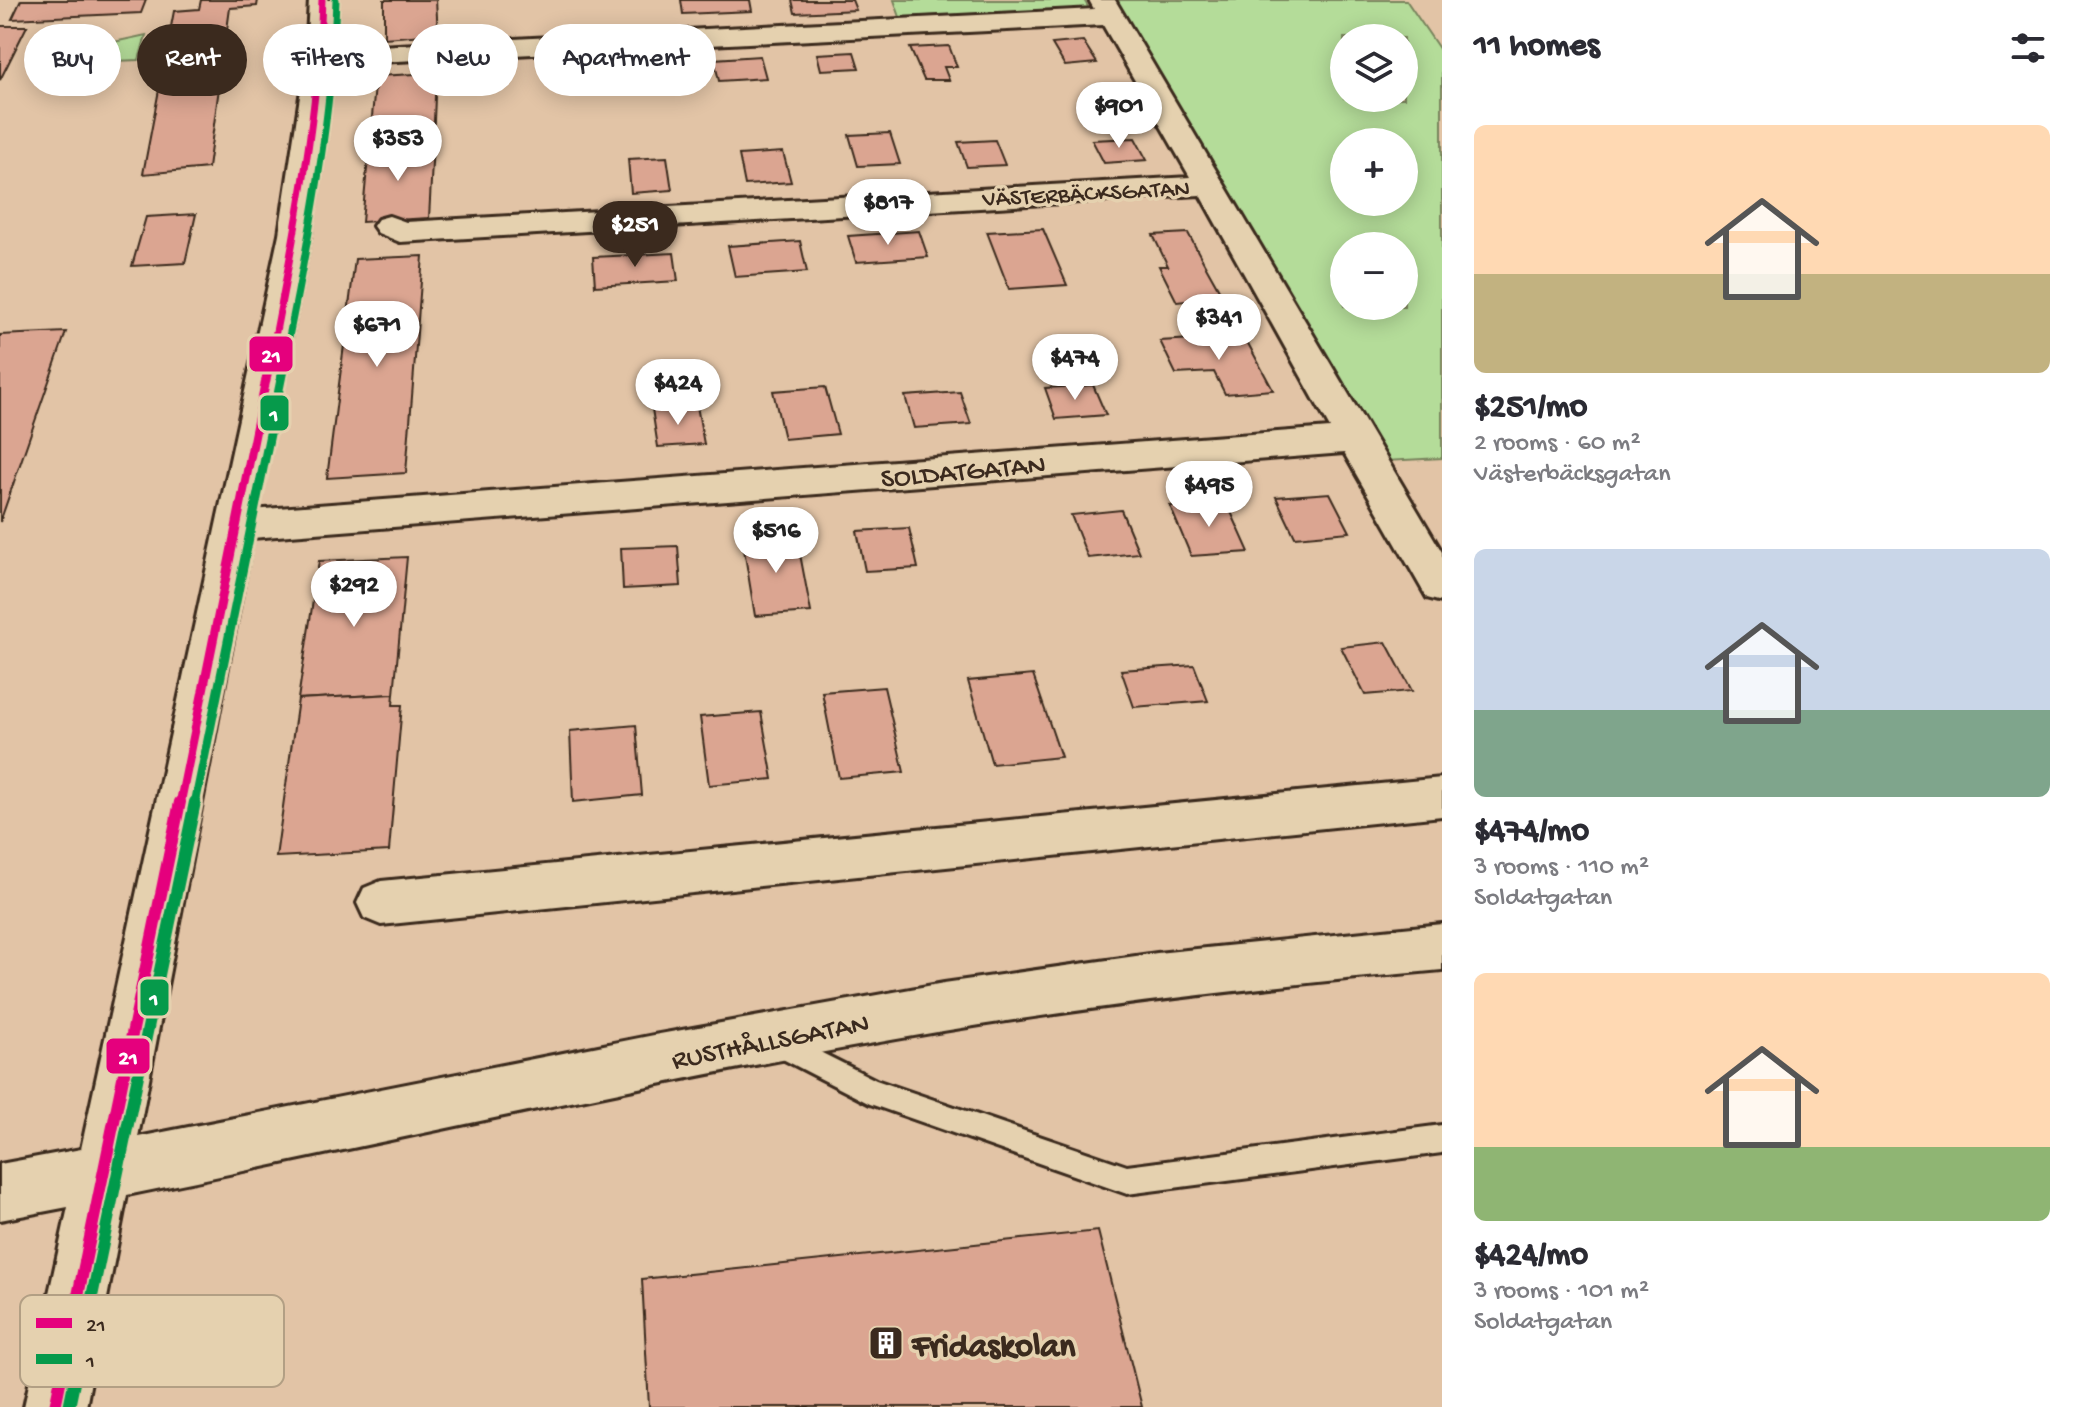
<!DOCTYPE html>
<meta charset="utf-8">
<style>
:root{--surface:#fff;--page:#f7f7f7;--text:#2b2b33;--muted:#7c7c81;--accent:#3b2a1e}
body{margin:0;font-family:"Gochi Hand",sans-serif;background:var(--page);color:var(--text);height:100vh;display:flex;flex-direction:column;font-size:30px;white-space:nowrap}
*{box-sizing:border-box;margin:0}
p{font-size:26px;color:var(--muted)}
.icon{flex:none;width:44px;height:44px;fill:none;stroke:currentColor;stroke-width:2;stroke-linecap:round;stroke-linejoin:round}
.map{position:relative;flex:1;overflow:hidden}
.drawer{display:flex;flex-direction:column;background:var(--surface);width:640px}
.drawer>*{flex:none}
.top-card{position:absolute;left:24px;top:24px;width:760px;height:72px;display:flex;gap:16px}
.controls{position:absolute;left:1330px;top:24px;display:grid;gap:16px}
.controls a{display:grid;place-items:center;width:88px;height:88px;border-radius:50%;background:var(--surface);box-shadow:0 4px 20px #0003;font-size:40px}
.price{position:absolute;translate:-50% -68px;padding:0 18px;border-radius:28px;background:#fff;color:#222;font-size:26px;line-height:52px;filter:drop-shadow(0 2px 4px #0008)}
.price::after{content:'';position:absolute;left:50%;top:48px;width:24px;height:18px;margin-left:-12px;background:inherit;clip-path:polygon(0 0,100% 0,50% 100%)}
.price.on{background:var(--accent);color:#fff}
ul{padding:0;list-style:none}
li{display:grid;align-content:center;gap:16px;height:424px;padding:0 32px}
li span{display:grid;place-items:center;height:248px;border-radius:12px;color:#555}
li>.icon{margin-inline-start:auto}
span .icon{width:144px;height:144px;fill:#fffc;stroke-width:1}
li b{font-size:34px}
h2{display:flex;justify-content:space-between;align-items:center;height:96px;padding:0 32px;font-size:34px}
.pill{padding:0 28px;border-radius:36px;background:var(--surface);box-shadow:0 4px 20px #0003;font-size:28px;line-height:72px}
.pill.on{background:var(--accent);color:#fff}
main{display:flex;flex:1;min-height:0}
.map>svg:first-child{display:block}
.green{fill:#b4dc99;stroke:#78835c;stroke-width:2;fill-rule:evenodd}
.building{fill:#dba591;stroke:#3b2a1e;stroke-width:2}
.lines{fill:none;stroke-linecap:round;stroke-linejoin:round}
.lane-casing{stroke:#3b2a1e;stroke-width:6}
.street-casing{stroke:#3b2a1e;stroke-width:6}
.secondary-casing{stroke:#3b2a1e;stroke-width:6}
.lane{fill:#e5d1af;fill-rule:evenodd}
.street{fill:#e5d1af;fill-rule:evenodd}
.secondary{fill:#e5d1af;fill-rule:evenodd}
.bus-1-far2-casing{stroke:#e5d1af;stroke-width:11}
.bus-1-far1-casing{stroke:#e5d1af;stroke-width:15}
.bus-1-casing{stroke:#e5d1af;stroke-width:18}
.bus-2-far2-casing{stroke:#e5d1af;stroke-width:11}
.bus-2-far1-casing{stroke:#e5d1af;stroke-width:15}
.bus-2-casing{stroke:#e5d1af;stroke-width:18}
.bus-1-far2{stroke:#e5007d;stroke-width:7}
.bus-1-far1{stroke:#e5007d;stroke-width:9}
.bus-1{stroke:#e5007d;stroke-width:12}
.bus-2-far2{stroke:#069a4b;stroke-width:7}
.bus-2-far1{stroke:#069a4b;stroke-width:9}
.bus-2{stroke:#069a4b;stroke-width:12}
.labels{text-anchor:middle;stroke-width:7;stroke-linejoin:round;paint-order:stroke}
.far-street-label{font-size:24px;fill:#3b2a1e;stroke:#e5d1af}
.street-label{font-size:28px;fill:#3b2a1e;stroke:#e5d1af}
.near-poi-label{font-size:34px;font-weight:bold;fill:#3b2a1e;stroke:#e5d1af;text-anchor:start}
.key{fill:#e5d1af;stroke:#b29f84;stroke-width:2}
.key-label{font-size:22px;fill:#3b2a1e}
.line-badge{stroke:#e5d1af;stroke-width:3}
.badge-label{font-size:22px;text-anchor:middle;font-weight:bold;fill:#fff}
</style>
<main>
<div class="map">
<svg width="1442" height="1407" viewBox="0 0 1442 1407">
<rect width="100%" height="100%" fill="#e2c4a6"/>
<filter id="ink" filterUnits="userSpaceOnUse"><feTurbulence type="fractalNoise" baseFrequency=".0125" numOctaves="2"/><feDisplacementMap in="SourceGraphic" scale="16" xChannelSelector="R" yChannelSelector="G"/><feConvolveMatrix kernelMatrix="1 2 1 2 8 2 1 2 1" color-interpolation-filters="sRGB"/></filter>
<g filter="url(#ink)">
<g class="green">
<polygon points="894,0 1084,0 1090,10 900,17"/>
<path d="M1111,0H1406L1442,53V458L1385,461ZM1344,38H1404V98H1344ZM1344,142H1404V202H1344ZM1344,246H1404V306H1344Z"/>
<polygon points="146,35 139,60 114,61 79,57 77,50"/>
</g>
<g class="building">
<polygon points="21,0 146,0 141,13 12,19"/>
<polygon points="201,0 258,0 257,6 230,8 208,168 143,174 174,11 199,9"/>
<polygon points="384,0 436,0 438,34 384,38"/>
<polygon points="681,0 750,0 752,11 683,14"/>
<polygon points="792,0 852,0 856,10 795,13"/>
<polygon points="0,26 27,26 0,80"/>
<polygon points="1083,41 1097,63 1065,66 1052,44"/>
<polygon points="949,46 957,67 944,67 949,80 924,80 910,48"/>
<polygon points="854,52 859,68 821,70 817,54"/>
<polygon points="760,56 766,78 719,81 714,59"/>
<polygon points="651,61 654,83 609,85 608,63"/>
<polygon points="436,73 433,144 369,147 376,76"/>
<polygon points="890,133 900,164 858,166 849,135"/>
<polygon points="1135,138 1147,160 1104,163 1092,140"/>
<polygon points="995,140 1005,165 967,167 958,142"/>
<polygon points="433,144 429,218 362,222 369,147"/>
<polygon points="783,152 791,182 745,185 739,155"/>
<polygon points="667,157 672,190 631,193 628,159"/>
<polygon points="196,214 185,263 132,266 146,217"/>
<polygon points="1043,229 1067,285 1009,289 987,232"/>
<polygon points="919,231 928,257 856,262 848,236"/>
<polygon points="1188,233 1204,263 1223,297 1177,302 1159,266 1168,266 1153,235"/>
<polygon points="800,241 807,272 735,277 728,246"/>
<polygon points="674,253 678,281 595,286 593,257"/>
<polygon points="423,256 406,473 327,478 355,259"/>
<polygon points="66,332 0,522 0,335"/>
<polygon points="1244,336 1273,390 1225,394 1214,372 1176,374 1160,341"/>
<polygon points="1093,385 1106,415 1056,419 1045,388"/>
<polygon points="825,387 838,434 784,439 773,391"/>
<polygon points="960,392 971,424 914,428 905,396"/>
<polygon points="697,406 704,444 658,447 652,409"/>
<polygon points="1330,493 1350,532 1295,537 1276,497"/>
<polygon points="1227,503 1249,552 1191,556 1170,506"/>
<polygon points="1121,510 1139,553 1088,558 1071,515"/>
<polygon points="909,528 918,568 865,571 857,531"/>
<polygon points="796,533 811,612 755,616 742,537"/>
<polygon points="678,546 681,586 623,589 621,548"/>
<polygon points="407,557 394,694 298,699 319,561"/>
<polygon points="1386,642 1412,691 1365,695 1341,647"/>
<polygon points="1194,665 1208,701 1134,707 1121,670"/>
<polygon points="1033,675 1061,757 992,764 968,681"/>
<polygon points="884,687 904,772 839,778 822,692"/>
<polygon points="394,694 393,705 402,705 389,851 276,857 298,699"/>
<polygon points="761,712 773,779 709,785 700,717"/>
<polygon points="636,725 642,795 573,802 570,731"/>
<polygon points="1098,1231 1142,1407 649,1407 642,1279"/>
</g>
<g class="lines">
<defs>
<polygon id="lane" points="778,1031 876,1080 1127,1166 1442,1125 1442,1153 1127,1194 870,1104 769,1052 765,1043 769,1034"/>
<g id="street">
<polygon points="1089,0 1115,0 1442,552 1442,602 1427,598 1344,453 238,539 224,535 218,525 224,515 238,511 1330,428 1200,195 400,242 378,233 373,226 378,219 389,216 406,222 1190,177 1103,25 320,65 310,63 306,57 310,51 320,49 1094,9"/>
<polygon points="1442,778 1442,816 381,925 364,918 357,903 364,888 381,881"/>
</g>
<path id="secondary" d="M309,0H335L334,57L311,234L138,1137L654,1035L944,983L1157,953L1442,924V970C1275,985 1108,1004 943,1031C669,1077 399,1140 127,1195L86,1407H24L68,1207L0,1220V1164L81,1149L279,234L306,57Z"/>
</defs>
<use href="#lane" class="lane-casing"/>
<use href="#street" class="street-casing"/>
<use href="#secondary" class="secondary-casing"/>
<use href="#lane" class="lane"/>
<use href="#street" class="street"/>
<use href="#secondary" class="secondary"/>
<defs>
<path id="bus-1-far2" d="M273,347C295,233 318,117 322,0"/>
<polyline id="bus-1-far1" points="180,804 273,345"/>
<polyline id="bus-1" points="55,1407 180,802"/>
<path id="bus-2-far2" d="M287,347C310,233 332,117 336,0"/>
<polyline id="bus-2-far1" points="195,804 288,345"/>
<polyline id="bus-2" points="69,1407 195,802"/>
</defs>
<use href="#bus-1-far2" class="bus-1-far2-casing"/>
<use href="#bus-1-far1" class="bus-1-far1-casing"/>
<use href="#bus-1" class="bus-1-casing"/>
<use href="#bus-2-far2" class="bus-2-far2-casing"/>
<use href="#bus-2-far1" class="bus-2-far1-casing"/>
<use href="#bus-2" class="bus-2-casing"/>
<use href="#bus-1-far2" class="bus-1-far2"/>
<use href="#bus-1-far1" class="bus-1-far1"/>
<use href="#bus-1" class="bus-1"/>
<use href="#bus-2-far2" class="bus-2-far2"/>
<use href="#bus-2-far1" class="bus-2-far1"/>
<use href="#bus-2" class="bus-2"/>
</g>
</g>
<defs>
<symbol id="building-square" viewBox="-11 -11 22 22"><rect x="-9" y="-9" width="18" height="18" rx="4" fill="#3b2a1e" stroke="#e5d1af"/><path d="M-4-6H4V6H1V3H-1V6H-4ZM-2.5-4.3h1.7v1.8h-1.7ZM.8-4.3h1.7v1.8H.8ZM-2.5-1h1.7V.8h-1.7ZM.8-1h1.7V.8H.8Z" fill="#fff"/></symbol>
</defs>
<g fill-rule="evenodd">
<use href="#building-square" x="866" y="1323" width="40" height="40"/>
</g>
<g class="labels">
<g class="far-street-label">
<text transform="translate(1086 192) rotate(-3)" y="8">VÄSTERBÄCKSGATAN</text>
</g>
<g class="street-label">
<text transform="translate(963 469) rotate(-5)" y="10">SOLDATGATAN</text>
<text transform="translate(770 1039) rotate(-11)" y="10">RUSTHÅLLSGATAN</text>
</g>
<g class="near-poi-label">
<text x="912" y="1355">Fridaskolan</text>
</g>
</g>
<rect x="20" y="1295" width="264" height="92" rx="12" class="key"/>
<rect x="36" y="1318" width="36" height="10" fill="#e5007d"/>
<rect x="36" y="1354" width="36" height="10" fill="#069a4b"/>
<g class="key-label">
<text x="86" y="1331">21</text>
<text x="86" y="1367">1</text>
</g>
<g class="line-badge">
<rect x="248" y="335" width="46" height="38" rx="8" fill="#e5007d"/>
<rect x="259" y="394" width="31" height="38" rx="8" fill="#069a4b"/>
<rect x="139" y="978" width="31" height="39" rx="8" fill="#069a4b"/>
<rect x="105" y="1037" width="46" height="38" rx="8" fill="#e5007d"/>
</g>
<g class="badge-label">
<text x="271" y="362">21</text>
<text x="274" y="421">1</text>
<text x="154" y="1005">1</text>
<text x="128" y="1064">21</text>
</g>
</svg>
<div class="controls">
<a><svg class="icon" aria-label="layers" viewBox="0 0 24 24"><path d="M12 4l9 5-9 5-9-5zM3 14l9 5 9-5"/></svg></a>
<a>+</a>
<a>−</a>
</div>
<b class="price" style="left:1119px;top:150px">$901</b>
<b class="price" style="left:398px;top:183px">$353</b>
<b class="price" style="left:888px;top:247px">$817</b>
<b class="price on" style="left:635px;top:269px">$251</b>
<b class="price" style="left:1219px;top:362px">$341</b>
<b class="price" style="left:377px;top:369px">$671</b>
<b class="price" style="left:1075px;top:402px">$474</b>
<b class="price" style="left:678px;top:427px">$424</b>
<b class="price" style="left:1209px;top:529px">$495</b>
<b class="price" style="left:776px;top:575px">$516</b>
<b class="price" style="left:354px;top:629px">$292</b>
<div class="top-card">
<a class="pill">Buy</a>
<a class="pill on">Rent</a>
<a class="pill">Filters</a>
<a class="pill">New</a>
<a class="pill">Apartment</a>
</div>
</div>
<section class="drawer">
<h2>11 homes<svg class="icon" aria-label="filters" viewBox="0 0 24 24"><path d="M4 7h16M4 17h16"/><circle cx="9" cy="7" r="2"/><circle cx="15" cy="17" r="2"/></svg></h2>
<ul>
<li><span style="background:linear-gradient(#ffd9b3 60%,#c2b280 0)"><svg class="icon" aria-label="home" viewBox="0 0 24 24"><path d="M3 11l9-7 9 7M6 9v11h12V9"/></svg></span><div><b>$251/mo</b><p>2 rooms · 60 m²</p><p>Västerbäcksgatan</p></div></li>
<li><span style="background:linear-gradient(#c9d6e8 65%,#7fa58c 0)"><svg class="icon" aria-label="home" viewBox="0 0 24 24"><path d="M3 11l9-7 9 7M6 9v11h12V9"/></svg></span><div><b>$474/mo</b><p>3 rooms · 110 m²</p><p>Soldatgatan</p></div></li>
<li><span style="background:linear-gradient(#ffd9b3 70%,#8fb573 0)"><svg class="icon" aria-label="home" viewBox="0 0 24 24"><path d="M3 11l9-7 9 7M6 9v11h12V9"/></svg></span><div><b>$424/mo</b><p>3 rooms · 101 m²</p><p>Soldatgatan</p></div></li>
</ul>
</section>
</main>
